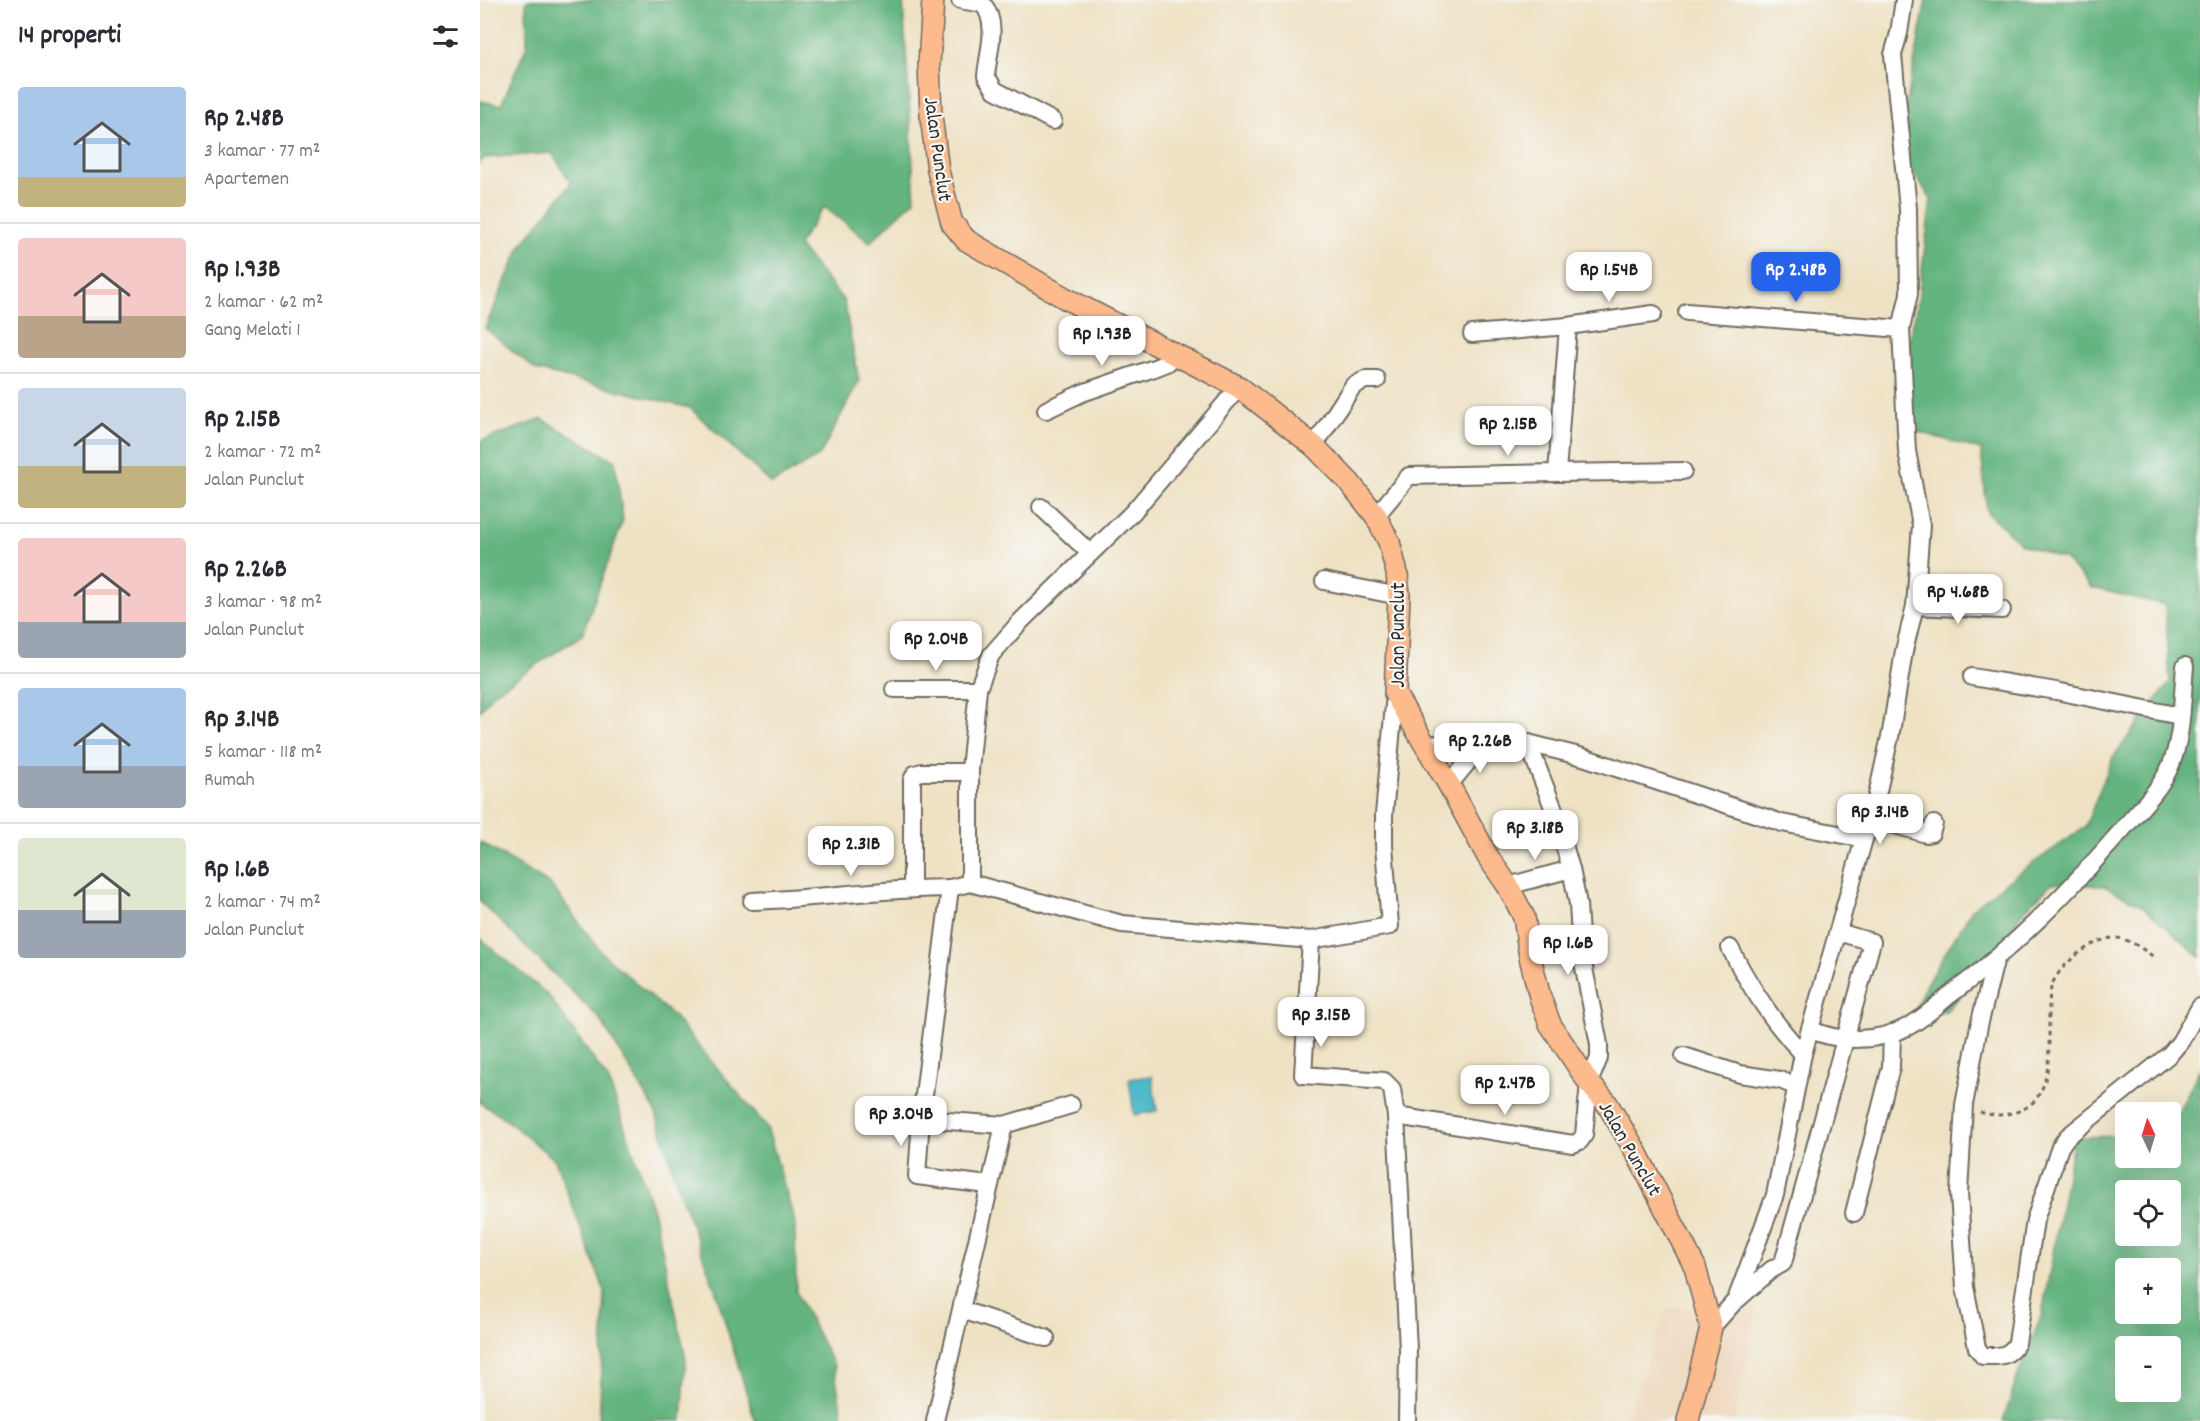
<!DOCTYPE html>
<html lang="id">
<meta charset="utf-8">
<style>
:root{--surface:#fff;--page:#f7f7f7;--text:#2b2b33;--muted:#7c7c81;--line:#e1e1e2;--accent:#2563eb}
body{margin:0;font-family:Dekko,sans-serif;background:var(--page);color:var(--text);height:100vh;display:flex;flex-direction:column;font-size:22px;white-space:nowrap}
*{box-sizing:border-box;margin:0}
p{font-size:20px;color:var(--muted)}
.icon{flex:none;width:33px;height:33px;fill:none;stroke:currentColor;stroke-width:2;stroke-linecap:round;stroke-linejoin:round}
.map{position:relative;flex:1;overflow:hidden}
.sheet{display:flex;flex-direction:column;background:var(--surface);width:480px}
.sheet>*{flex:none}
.needle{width:39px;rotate:356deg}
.controls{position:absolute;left:1635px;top:1102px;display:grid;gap:12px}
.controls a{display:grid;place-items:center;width:66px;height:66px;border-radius:6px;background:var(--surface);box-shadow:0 6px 24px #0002;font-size:30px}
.price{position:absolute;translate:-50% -51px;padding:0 14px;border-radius:12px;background:#fff;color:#222;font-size:20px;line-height:39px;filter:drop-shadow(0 2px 3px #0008)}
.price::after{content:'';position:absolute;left:50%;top:36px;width:18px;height:14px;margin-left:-9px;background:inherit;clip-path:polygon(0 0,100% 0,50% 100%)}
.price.active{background:var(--accent);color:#fff}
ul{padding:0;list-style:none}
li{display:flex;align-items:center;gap:18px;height:150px;padding:0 18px}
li+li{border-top:2px solid var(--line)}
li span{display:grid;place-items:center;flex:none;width:168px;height:120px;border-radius:6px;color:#555}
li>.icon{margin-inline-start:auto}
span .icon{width:72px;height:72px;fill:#fffc;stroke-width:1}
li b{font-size:26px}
h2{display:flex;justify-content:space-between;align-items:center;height:72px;padding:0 18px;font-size:26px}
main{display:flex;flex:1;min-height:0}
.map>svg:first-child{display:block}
.built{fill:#efd6bb}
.forest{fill:#64b47f;stroke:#487055;stroke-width:1.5;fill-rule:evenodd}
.water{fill:#4fb9cc;stroke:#3d727c;stroke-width:1.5}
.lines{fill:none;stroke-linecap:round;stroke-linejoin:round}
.minor-casing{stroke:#706b61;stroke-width:20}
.major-casing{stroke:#706b61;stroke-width:24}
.path{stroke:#706b61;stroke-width:3;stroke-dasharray:4.5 4.5;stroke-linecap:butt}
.minor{stroke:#fff;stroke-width:16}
.major{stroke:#fcba8d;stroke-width:21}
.labels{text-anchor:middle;stroke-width:4.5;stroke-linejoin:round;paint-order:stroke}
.street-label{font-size:21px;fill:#2b2b2b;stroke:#f6f6f2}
</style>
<main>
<section class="sheet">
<h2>14 properti<svg class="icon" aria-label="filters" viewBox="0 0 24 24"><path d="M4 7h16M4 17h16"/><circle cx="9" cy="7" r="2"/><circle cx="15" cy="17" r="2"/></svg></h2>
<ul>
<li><span style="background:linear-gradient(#a9c7e8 75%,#c2b280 0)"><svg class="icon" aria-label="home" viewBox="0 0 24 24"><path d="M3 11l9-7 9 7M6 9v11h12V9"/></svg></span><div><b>Rp 2.48B</b><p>3 kamar · 77 m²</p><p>Apartemen</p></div></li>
<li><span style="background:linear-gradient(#f6c9c9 65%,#b9a48a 0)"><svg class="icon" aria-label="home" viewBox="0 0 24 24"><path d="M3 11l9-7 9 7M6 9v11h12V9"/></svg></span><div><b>Rp 1.93B</b><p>2 kamar · 62 m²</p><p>Gang Melati 1</p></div></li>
<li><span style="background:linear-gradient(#c9d6e8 65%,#c2b280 0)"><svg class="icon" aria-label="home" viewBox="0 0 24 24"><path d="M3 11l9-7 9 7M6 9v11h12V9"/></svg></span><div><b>Rp 2.15B</b><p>2 kamar · 72 m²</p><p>Jalan Punclut</p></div></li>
<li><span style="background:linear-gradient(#f6c9c9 70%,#9aa5b1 0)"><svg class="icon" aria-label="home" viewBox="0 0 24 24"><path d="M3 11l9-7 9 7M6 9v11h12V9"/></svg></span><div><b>Rp 2.26B</b><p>3 kamar · 98 m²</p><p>Jalan Punclut</p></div></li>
<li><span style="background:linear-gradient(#a9c7e8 65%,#9aa5b1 0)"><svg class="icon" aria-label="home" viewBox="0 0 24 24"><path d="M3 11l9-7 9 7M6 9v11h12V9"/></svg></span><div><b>Rp 3.14B</b><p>5 kamar · 118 m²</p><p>Rumah</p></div></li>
<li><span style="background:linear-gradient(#dfe7d0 60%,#9aa5b1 0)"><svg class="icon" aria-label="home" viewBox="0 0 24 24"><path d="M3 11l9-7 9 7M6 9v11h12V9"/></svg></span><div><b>Rp 1.6B</b><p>2 kamar · 74 m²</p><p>Jalan Punclut</p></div></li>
</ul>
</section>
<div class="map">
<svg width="1720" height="1421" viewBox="0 0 1720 1421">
<rect width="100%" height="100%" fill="#f6f6f2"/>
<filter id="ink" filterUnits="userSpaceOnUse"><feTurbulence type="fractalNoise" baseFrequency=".0167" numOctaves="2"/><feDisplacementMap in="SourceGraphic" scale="12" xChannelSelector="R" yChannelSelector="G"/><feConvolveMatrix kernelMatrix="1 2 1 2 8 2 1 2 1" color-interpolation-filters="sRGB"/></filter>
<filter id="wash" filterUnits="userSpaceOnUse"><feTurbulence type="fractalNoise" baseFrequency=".008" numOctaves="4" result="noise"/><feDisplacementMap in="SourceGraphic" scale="24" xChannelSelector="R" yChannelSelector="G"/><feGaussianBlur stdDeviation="1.35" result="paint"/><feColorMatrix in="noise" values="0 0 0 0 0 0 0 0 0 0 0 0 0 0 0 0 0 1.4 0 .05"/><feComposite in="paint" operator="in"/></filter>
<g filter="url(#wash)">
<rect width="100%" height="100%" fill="#efe2c4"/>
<polygon class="built" points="1278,1303 1255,1421 1145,1421 1187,1308"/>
<g class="forest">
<polygon points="46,0 423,0 435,200 390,242 344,207 318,245 364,301 379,381 340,455 292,484 210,408 56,370 5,328 40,247 91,183 72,153 3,158 0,163 0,101 21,105 47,45"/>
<polygon points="1446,0 1720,0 1720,957 1661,905 1624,886 1572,883 1540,915 1506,970 1466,1011 1431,1018 1446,984 1493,908 1536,875 1605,827 1633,757 1690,682 1685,605 1612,588 1584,559 1541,544 1507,512 1501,450 1432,430 1420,377 1438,301 1451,199 1418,150"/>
<polygon points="62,419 135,461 143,520 102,635 12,694 0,711 0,441"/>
<polygon points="0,842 71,885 122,953 194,1017 287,1127 315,1222 316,1292 354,1366 363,1421 275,1421 236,1292 198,1188 175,1110 119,1018 0,902"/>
<polygon points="0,938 67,994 129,1081 174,1213 206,1359 202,1421 119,1421 125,1292 75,1160 20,1115 0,1103"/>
<path d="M1720,1068V1421H1523L1539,1372L1562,1314L1594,1137L1645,1136L1646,1158H1690L1691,1127ZM1646,1191H1690V1236H1646ZM1646,1269H1690V1314H1646ZM1646,1347H1690V1392H1646Z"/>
</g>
<polygon class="water" points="672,1076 677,1111 654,1115 649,1079"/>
</g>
<g filter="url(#ink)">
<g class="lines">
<defs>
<g id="minor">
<path d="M480,0L503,4C519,24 508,52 506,76L515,90L573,121"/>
<polyline points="1207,312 1421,329"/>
<polyline points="992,334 1088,326 1173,314"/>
<polyline points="759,387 653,512 540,622 511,655 498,689 490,770 490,883 642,924 831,940 910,926 904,845 904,815 915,694"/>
<polyline points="566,410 602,393 677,367 687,363 697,354"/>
<polyline points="834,446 873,386 885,380 897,380"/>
<polyline points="1077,473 1203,471"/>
<polyline points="561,507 610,553"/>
<polyline points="896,516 929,476 1077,473 1088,326"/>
<polyline points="844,581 919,596"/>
<polyline points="1435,606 1522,610"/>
<polyline points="1492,677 1576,691 1700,716"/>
<polyline points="414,689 498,689"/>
<polyline points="945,745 1005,741 1048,743 1103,757 1302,823 1384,839"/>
<polyline points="969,785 1005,741"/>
<polyline points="1392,818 1446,834 1451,833 1454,824"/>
<polyline points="490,883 470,888 441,1119 437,1176 508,1185"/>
<polyline points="1028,886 1091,869"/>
<polyline points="432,889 432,780 435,774 442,772 483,772 490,770"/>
<path d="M272,901C338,899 404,888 470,888"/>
<polyline points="831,940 823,1075 904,1081 912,1089 916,1116 928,1349 927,1421"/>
<path d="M1250,948C1270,987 1292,1022 1323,1054"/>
<path d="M1515,961L1499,1026L1484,1105L1479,1193L1485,1287L1497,1348L1503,1356C1519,1356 1528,1358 1537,1343L1555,1220L1580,1147L1587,1137L1690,1054L1700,1042L1720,1007"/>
<path d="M1330,1029C1357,1043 1400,1042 1427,1027C1443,1019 1457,1005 1471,994C1536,946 1589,891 1642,830C1658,811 1678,792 1689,769C1703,740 1702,698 1705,666"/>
<polyline points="1204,1056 1260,1074 1300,1080 1315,1086"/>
<polyline points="916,1116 1093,1144 1100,1141 1104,1135 1109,1083 1119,1058 1119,1044 1101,953 1098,904 1091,869 1073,807 1048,743"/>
<polyline points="441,1119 524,1125"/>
<polyline points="1374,1213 1411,1067 1412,1033"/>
<polyline points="1257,1300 1291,1270 1303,1263 1392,942 1358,932"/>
<polyline points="482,1310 566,1338"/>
<polyline points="1231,1328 1256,1300 1295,1195 1323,1054 1384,839 1392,818 1411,732 1424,651 1435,606 1441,525 1427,451 1421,329 1429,294 1428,209 1413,55 1419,33 1424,0"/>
<polyline points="455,1421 524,1125 591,1105"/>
</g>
<polyline id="major" points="453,0 449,64 451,115 458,171 472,223 486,240 585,298 759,387 834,446 869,482 896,516 909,542 917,573 919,596 915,694 969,785 1008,857 1028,886 1044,917 1050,957 1060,997 1070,1024 1109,1083 1126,1102 1155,1150 1215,1267 1231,1328 1208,1421"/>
</defs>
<use href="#minor" class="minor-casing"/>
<use href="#major" class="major-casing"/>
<path class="path" d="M1500,1112C1511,1116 1524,1116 1536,1112C1584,1098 1563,1024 1571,988C1576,967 1612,939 1633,938C1648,937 1662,949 1674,957"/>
<use href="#minor" class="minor"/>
<use href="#major" class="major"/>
</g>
</g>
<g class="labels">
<g class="street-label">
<text transform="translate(459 149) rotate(82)" y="7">Jalan Punclut</text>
<text transform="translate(917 635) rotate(-90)" y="7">Jalan Punclut</text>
<text transform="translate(1151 1148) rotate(60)" y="7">Jalan Punclut</text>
</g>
</g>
</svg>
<div class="controls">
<a><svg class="needle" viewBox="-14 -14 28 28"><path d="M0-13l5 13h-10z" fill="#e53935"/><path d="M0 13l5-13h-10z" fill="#7c7c81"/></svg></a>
<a><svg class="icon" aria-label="locate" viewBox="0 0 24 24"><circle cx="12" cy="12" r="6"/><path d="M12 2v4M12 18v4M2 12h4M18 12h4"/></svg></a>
<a>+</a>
<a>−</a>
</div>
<b class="price" style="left:1129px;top:303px">Rp 1.54B</b>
<b class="price active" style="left:1316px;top:303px">Rp 2.48B</b>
<b class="price" style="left:622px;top:367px">Rp 1.93B</b>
<b class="price" style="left:1028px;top:457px">Rp 2.15B</b>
<b class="price" style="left:1478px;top:625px">Rp 4.68B</b>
<b class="price" style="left:456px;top:672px">Rp 2.04B</b>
<b class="price" style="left:1000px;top:774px">Rp 2.26B</b>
<b class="price" style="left:1400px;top:845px">Rp 3.14B</b>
<b class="price" style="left:1055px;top:861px">Rp 3.18B</b>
<b class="price" style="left:371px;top:877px">Rp 2.31B</b>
<b class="price" style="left:1088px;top:976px">Rp 1.6B</b>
<b class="price" style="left:841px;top:1048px">Rp 3.15B</b>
<b class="price" style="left:1025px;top:1116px">Rp 2.47B</b>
<b class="price" style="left:421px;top:1147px">Rp 3.04B</b>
</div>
</main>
